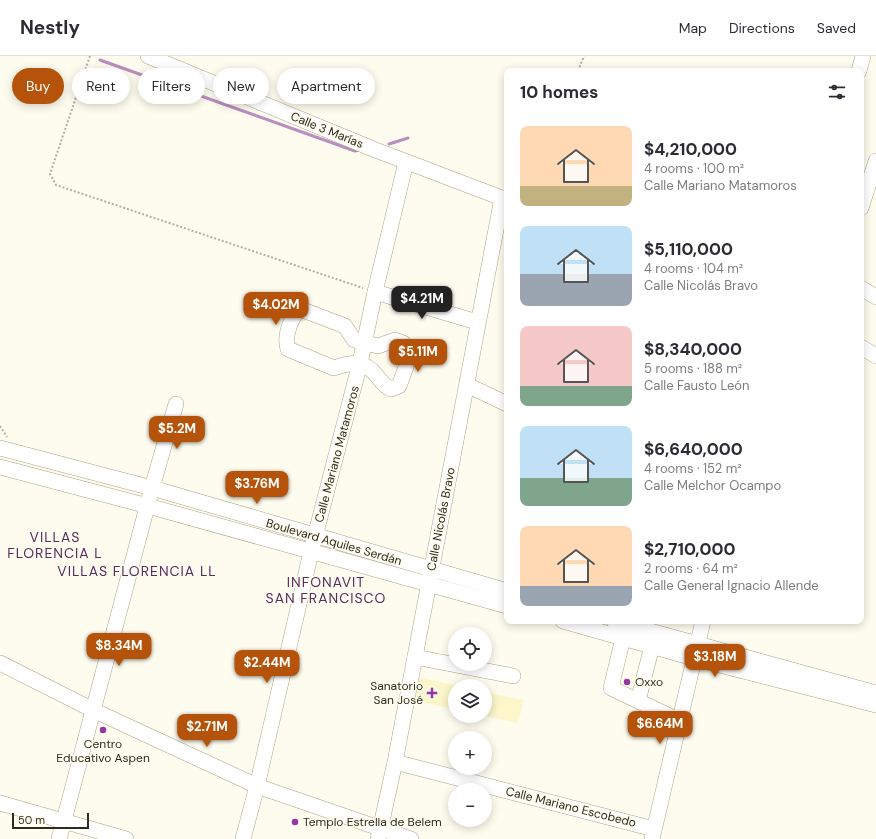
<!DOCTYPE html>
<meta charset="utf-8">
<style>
:root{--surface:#fff;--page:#f7f7f7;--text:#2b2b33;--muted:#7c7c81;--line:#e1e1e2;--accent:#b45309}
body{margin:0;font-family:"DM Sans",sans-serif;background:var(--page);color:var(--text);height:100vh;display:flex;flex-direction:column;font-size:15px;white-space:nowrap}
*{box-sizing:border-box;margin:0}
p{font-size:13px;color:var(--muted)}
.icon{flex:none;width:22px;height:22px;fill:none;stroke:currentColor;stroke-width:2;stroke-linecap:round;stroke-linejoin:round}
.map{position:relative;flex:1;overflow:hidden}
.side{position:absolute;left:504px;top:12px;width:360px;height:556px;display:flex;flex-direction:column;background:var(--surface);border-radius:8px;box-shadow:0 2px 10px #0003}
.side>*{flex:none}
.top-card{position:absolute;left:12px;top:12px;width:380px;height:36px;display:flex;gap:8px}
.tools{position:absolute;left:448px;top:571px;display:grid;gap:8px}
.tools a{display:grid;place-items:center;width:44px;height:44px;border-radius:50%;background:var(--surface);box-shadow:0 2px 10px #0003;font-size:20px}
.scale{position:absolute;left:12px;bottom:10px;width:77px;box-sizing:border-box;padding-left:4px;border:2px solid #2e2c1e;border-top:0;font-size:11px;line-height:14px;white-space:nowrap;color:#2e2c1e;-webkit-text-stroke:3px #fefcee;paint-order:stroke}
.price{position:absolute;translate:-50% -34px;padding:0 9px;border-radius:8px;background:var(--accent);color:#fff;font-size:13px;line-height:26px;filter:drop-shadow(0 1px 2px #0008)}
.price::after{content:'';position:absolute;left:50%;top:24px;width:12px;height:9px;margin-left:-6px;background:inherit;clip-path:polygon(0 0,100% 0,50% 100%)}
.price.on{background:#222;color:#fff}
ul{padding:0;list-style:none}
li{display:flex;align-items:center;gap:12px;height:100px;padding:0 16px}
li span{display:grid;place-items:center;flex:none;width:112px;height:80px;border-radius:8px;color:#555}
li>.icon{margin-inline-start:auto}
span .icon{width:48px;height:48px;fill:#fffc;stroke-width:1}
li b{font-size:17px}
h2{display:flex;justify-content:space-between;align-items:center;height:48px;padding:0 16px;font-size:17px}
.tag{padding:0 14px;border-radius:18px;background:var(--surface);box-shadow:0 2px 10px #0003;font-size:14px;line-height:36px}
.tag.on{background:var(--accent);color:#fff}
header{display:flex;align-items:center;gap:24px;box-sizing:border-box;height:56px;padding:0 20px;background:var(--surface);border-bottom:1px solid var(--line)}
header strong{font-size:19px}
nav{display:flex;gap:22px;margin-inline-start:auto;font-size:14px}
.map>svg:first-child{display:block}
.built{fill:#fcf6ca}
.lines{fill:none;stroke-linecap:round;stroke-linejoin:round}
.stream{stroke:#ba8ebf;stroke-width:3}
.minor-casing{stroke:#aaa583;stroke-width:16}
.path{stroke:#b1afa1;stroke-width:2;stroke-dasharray:2 2;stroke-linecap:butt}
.minor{stroke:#fff;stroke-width:15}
.poi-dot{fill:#9537a1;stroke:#fefcee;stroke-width:1.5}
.labels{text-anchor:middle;stroke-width:3;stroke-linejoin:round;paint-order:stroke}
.street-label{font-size:12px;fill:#2e2c1e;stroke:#fefcee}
.poi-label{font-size:12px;fill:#2e2c1e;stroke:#fefcee;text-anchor:start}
.quarter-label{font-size:14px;letter-spacing:1px;fill:#592b5f;stroke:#fefcee}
</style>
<header>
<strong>Nestly</strong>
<nav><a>Map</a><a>Directions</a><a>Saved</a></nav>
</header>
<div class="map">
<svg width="876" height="783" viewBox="0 0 876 783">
<rect width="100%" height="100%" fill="#fefcee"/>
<g class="built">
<polygon points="413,620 458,630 455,630 455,653 408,644"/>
<polygon points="485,636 524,644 518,667 485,660"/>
</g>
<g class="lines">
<g class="stream">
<polyline points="100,4 355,95 360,94"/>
<polyline points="389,88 408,82"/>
</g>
<defs>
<g id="minor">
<polyline points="148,0 373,93 507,144"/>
<polyline points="859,15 863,0"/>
<polyline points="861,152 876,105"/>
<polyline points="861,232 876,241"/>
<polyline points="375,236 477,266"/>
<path d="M303,254L345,270L354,284L378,290L395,284L403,287L408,292L406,311L399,330L391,333C384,330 382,326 377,320C365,304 351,306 334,312L288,293C284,280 290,266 297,255Z"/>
<polyline points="861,291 876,300"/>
<polyline points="467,329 507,348"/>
<polyline points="0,392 152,432 507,535"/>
<polyline points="0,411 148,450 507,550"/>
<polyline points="563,565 704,605 876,649"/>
<polyline points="614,565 876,637"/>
<polyline points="623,582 611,632 680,665"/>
<polyline points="415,601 513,620"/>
<polyline points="0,607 93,654 257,730 411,783"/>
<polyline points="638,645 652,590"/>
<polyline points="395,706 654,773"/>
<polyline points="0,747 126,783"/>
<polyline points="59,783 152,432 176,348"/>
<polyline points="243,783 257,730 311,496 360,307 375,236 406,106"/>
<polyline points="378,783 395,706 502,142"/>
<polyline points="652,783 703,565"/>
</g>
</defs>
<use href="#minor" class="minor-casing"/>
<g class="path">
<polyline points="90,0 50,118 56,129 363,232"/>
<polyline points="578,15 584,0"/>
<polyline points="0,370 7,381"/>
</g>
<use href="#minor" class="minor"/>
</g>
<g class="poi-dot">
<circle cx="627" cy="626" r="4"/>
<path d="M430 631h4v4h4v4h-4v4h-4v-4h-4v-4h4z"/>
<circle cx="103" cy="674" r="4"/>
<circle cx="295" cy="766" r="4"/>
</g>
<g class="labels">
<g class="street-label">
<text transform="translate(327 74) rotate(22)" y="4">Calle 3 Marías</text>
<text transform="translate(337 398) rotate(-75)" y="4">Calle Mariano Matamoros</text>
<text transform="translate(441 463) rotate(-79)" y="4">Calle Nicolás Bravo</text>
<text transform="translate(334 486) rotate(16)" y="4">Boulevard Aquiles Serdán</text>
<text transform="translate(571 751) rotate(14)" y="4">Calle Mariano Escobedo</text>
</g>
<g class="poi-label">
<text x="635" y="630">Oxxo</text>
<text x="423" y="634" text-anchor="end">Sanatorio<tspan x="423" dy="14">San José</tspan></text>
<text x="103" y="692" text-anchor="middle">Centro<tspan x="103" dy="14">Educativo Aspen</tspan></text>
<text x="303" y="770">Templo Estrella de Belem</text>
</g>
<g class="quarter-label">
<text x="55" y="486">VILLAS<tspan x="55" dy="16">FLORENCIA L</tspan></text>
<text x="137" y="520">VILLAS FLORENCIA LL</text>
<text x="326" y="531">INFONAVIT<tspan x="326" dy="16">SAN FRANCISCO</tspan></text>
</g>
</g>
</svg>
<div class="tools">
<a><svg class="icon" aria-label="locate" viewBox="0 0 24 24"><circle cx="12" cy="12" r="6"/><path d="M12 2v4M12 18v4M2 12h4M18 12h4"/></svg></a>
<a><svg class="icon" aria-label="layers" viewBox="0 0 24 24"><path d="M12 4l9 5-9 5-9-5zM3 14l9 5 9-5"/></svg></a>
<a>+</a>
<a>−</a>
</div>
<div class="scale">50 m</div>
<b class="price on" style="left:422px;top:264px">$4.21M</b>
<b class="price" style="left:276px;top:270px">$4.02M</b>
<b class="price" style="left:418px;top:317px">$5.11M</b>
<b class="price" style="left:177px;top:394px">$5.2M</b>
<b class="price" style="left:257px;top:449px">$3.76M</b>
<b class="price" style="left:119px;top:611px">$8.34M</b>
<b class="price" style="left:715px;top:622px">$3.18M</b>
<b class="price" style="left:267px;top:628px">$2.44M</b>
<b class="price" style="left:660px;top:689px">$6.64M</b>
<b class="price" style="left:207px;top:692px">$2.71M</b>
<div class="top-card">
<a class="tag on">Buy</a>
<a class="tag">Rent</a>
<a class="tag">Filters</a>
<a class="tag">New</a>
<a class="tag">Apartment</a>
</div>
<section class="side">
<h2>10 homes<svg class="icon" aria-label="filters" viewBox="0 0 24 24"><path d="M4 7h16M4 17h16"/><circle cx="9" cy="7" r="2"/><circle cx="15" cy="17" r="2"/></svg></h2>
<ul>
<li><span style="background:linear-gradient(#ffd9b3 75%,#c2b280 0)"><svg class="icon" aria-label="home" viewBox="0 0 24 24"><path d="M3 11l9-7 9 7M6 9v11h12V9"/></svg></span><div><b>$4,210,000</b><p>4 rooms · 100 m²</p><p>Calle Mariano Matamoros</p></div></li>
<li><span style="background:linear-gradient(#bfe0f5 60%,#9aa5b1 0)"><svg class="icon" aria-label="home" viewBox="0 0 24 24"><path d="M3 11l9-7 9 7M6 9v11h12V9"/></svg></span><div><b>$5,110,000</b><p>4 rooms · 104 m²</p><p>Calle Nicolás Bravo</p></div></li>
<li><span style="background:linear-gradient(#f6c9c9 75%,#7fa58c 0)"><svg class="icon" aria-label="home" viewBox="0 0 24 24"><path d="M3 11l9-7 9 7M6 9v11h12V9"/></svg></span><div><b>$8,340,000</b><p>5 rooms · 188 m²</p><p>Calle Fausto León</p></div></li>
<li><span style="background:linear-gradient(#bfe0f5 65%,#7fa58c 0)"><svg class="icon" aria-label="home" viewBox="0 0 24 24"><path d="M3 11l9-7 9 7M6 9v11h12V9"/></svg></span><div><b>$6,640,000</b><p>4 rooms · 152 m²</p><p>Calle Melchor Ocampo</p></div></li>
<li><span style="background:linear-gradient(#ffd9b3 75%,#9aa5b1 0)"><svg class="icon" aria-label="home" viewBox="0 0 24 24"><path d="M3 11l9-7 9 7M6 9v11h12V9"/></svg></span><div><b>$2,710,000</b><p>2 rooms · 64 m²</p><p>Calle General Ignacio Allende</p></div></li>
</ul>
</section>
</div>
